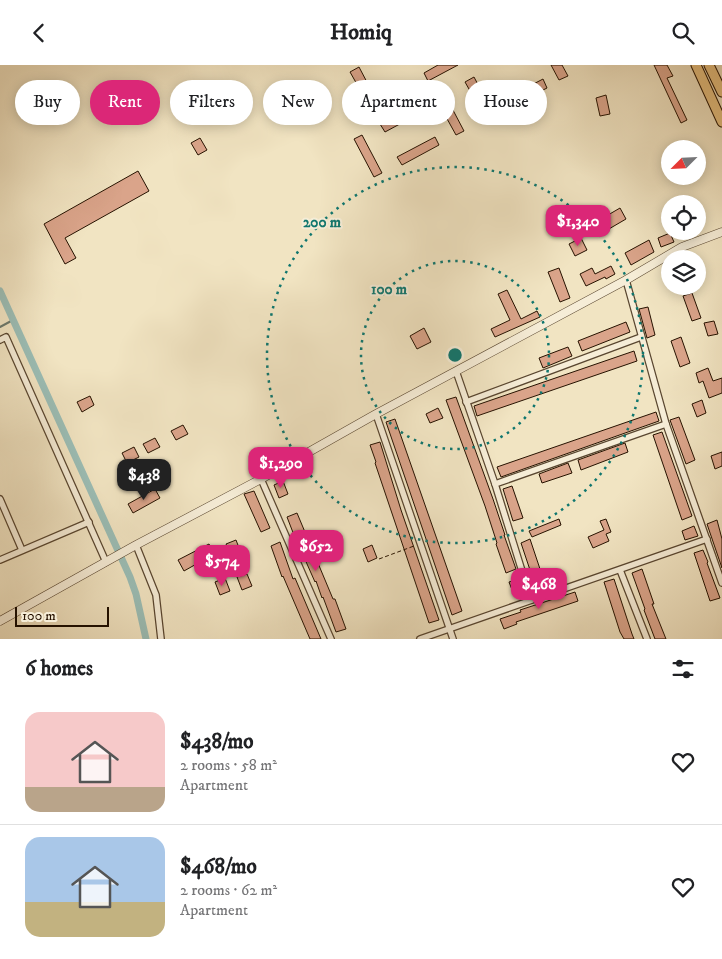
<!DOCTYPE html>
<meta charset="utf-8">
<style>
:root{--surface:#fff;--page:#f6f6f6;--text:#202124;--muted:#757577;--line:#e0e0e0;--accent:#db2777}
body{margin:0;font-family:"IM FELL DW Pica",serif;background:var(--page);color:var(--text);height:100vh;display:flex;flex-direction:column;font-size:19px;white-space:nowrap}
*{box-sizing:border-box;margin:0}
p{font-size:16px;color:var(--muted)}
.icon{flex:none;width:28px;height:28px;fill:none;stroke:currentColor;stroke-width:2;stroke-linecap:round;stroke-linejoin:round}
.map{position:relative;height:574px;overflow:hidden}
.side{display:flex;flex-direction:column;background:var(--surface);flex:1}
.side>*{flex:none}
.top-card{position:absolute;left:15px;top:15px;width:692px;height:45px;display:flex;gap:10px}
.needle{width:32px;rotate:246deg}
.controls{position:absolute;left:661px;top:75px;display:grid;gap:10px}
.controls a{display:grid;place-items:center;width:45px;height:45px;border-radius:50%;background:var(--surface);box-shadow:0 2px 12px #0003;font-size:25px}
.scale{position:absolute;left:15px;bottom:12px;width:94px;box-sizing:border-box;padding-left:5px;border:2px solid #261200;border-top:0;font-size:14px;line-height:18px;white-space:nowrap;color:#261200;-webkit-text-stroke:4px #f6edd7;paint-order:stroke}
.price{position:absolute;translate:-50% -42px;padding:0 11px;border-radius:10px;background:var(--accent);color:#fff;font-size:16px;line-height:32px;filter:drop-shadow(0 1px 2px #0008)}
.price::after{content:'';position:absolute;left:50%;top:30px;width:15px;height:11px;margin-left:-8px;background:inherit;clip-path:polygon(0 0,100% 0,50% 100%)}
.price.active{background:#222;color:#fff}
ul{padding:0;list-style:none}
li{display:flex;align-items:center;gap:15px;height:125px;padding:0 25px}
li+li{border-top:1px solid var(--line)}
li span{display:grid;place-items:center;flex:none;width:140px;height:100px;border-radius:15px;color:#555}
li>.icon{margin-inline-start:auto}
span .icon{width:60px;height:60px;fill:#fffc;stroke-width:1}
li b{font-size:21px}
h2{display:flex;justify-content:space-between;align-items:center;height:60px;padding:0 25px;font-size:21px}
.chip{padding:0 18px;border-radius:22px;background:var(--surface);box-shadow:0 2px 12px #0003;font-size:18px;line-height:45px}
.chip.active{background:var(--accent);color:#fff}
header{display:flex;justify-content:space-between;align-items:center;height:65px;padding:0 25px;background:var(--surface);font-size:22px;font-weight:800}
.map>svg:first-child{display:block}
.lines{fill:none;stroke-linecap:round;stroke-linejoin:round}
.stream{stroke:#6c796d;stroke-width:2}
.canal{stroke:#9bbeb6;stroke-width:7}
.building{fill:#daa48a;stroke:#261200}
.minor-casing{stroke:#594630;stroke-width:8}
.tertiary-casing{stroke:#594630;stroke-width:9}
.primary-casing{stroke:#261200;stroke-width:11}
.path{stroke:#261200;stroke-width:1;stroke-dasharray:4 2.5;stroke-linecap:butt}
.minor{stroke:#f6edd7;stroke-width:5.5}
.tertiary{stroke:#f6edd7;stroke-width:8}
.primary{stroke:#e8c281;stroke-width:9}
.ring{fill:none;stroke:#0f766e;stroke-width:2.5;stroke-dasharray:2.5 5}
.centre{fill:#0f766e;stroke:#f6edd7;stroke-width:2.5}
.ring-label{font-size:15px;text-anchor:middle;font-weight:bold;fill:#0f766e;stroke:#f6edd7;stroke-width:4;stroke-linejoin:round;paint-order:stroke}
</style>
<header><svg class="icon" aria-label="back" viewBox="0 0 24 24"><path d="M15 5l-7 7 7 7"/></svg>Homiq<svg class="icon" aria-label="search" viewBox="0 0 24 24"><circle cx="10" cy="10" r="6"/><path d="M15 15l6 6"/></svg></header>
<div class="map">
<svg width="722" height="574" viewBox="0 0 722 574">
<rect width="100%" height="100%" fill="#f1e4c2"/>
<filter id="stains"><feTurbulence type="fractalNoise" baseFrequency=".004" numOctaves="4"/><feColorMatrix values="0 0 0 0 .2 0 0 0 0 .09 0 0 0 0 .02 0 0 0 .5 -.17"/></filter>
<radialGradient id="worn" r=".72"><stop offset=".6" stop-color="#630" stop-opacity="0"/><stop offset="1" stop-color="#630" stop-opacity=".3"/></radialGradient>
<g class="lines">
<polyline class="stream" points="0,262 13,255"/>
<polyline class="canal" points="0,226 130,512 136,529 146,574"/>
</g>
<g class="building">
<polygon points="438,0 458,0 428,16 424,8"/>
<polygon points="551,0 562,0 568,11 559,15"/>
<polygon points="654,0 667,0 673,11 667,13 687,55 681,58"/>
<polygon points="359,2 379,40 371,44 350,7"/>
<polygon points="474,12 494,50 486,54 465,17"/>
<polygon points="543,14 547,23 510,42 505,34"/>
<polygon points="444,28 464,66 456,70 435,32"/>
<polygon points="606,30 610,49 600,51 596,33"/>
<polygon points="418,39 422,47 385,67 380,59"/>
<polygon points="362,70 382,108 374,112 354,74"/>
<polygon points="435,72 439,80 402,100 397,92"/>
<polygon points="200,73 207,85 198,90 191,78"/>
<polygon points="138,106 149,126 65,173 76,193 65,199 44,159"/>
<polygon points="620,143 626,154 602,168 596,157"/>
<polygon points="670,168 674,177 661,182 658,173"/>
<polygon points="581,173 587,185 575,191 569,179"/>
<polygon points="649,175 654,187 631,200 625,188"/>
<polygon points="611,201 615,209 606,214 605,212 586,221 580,209 592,203 595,209"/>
<polygon points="559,203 570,233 560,237 548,207"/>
<polygon points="507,225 521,254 537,246 540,252 495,272 491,264 510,255 498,229"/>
<polygon points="692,228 701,253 692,256 683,231"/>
<polygon points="648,242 655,270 647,273 639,244"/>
<polygon points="714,256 718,269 708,271 704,258"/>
<polygon points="626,257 630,267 582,286 578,276"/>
<polygon points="424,263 431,277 417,284 410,271"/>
<polygon points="681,272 690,298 680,302 671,276"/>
<polygon points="568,282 572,291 543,303 539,293"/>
<polygon points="634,286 637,296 477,351 474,341"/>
<polygon points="708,303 713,316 722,313 722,328 709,333 703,316 699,318 696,308"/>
<polygon points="90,331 94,340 82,347 77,337"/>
<polygon points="456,332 493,434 505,470 504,470 516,504 506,508 496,479 497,478 485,441 446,335"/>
<polygon points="702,335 706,348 697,352 692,339"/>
<polygon points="438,343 443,353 430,358 426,349"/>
<polygon points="656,347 659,356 501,412 497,402"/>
<polygon points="679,352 695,395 686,399 670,355"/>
<polygon points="395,354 462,546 452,550 386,357"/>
<polygon points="183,360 188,369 176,375 171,366"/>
<polygon points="662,367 692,451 682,455 653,370"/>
<polygon points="155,373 160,382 148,388 143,379"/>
<polygon points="380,377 401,445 439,555 429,558 375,398 376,397 370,380"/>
<polygon points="625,378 628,387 581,405 578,395"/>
<polygon points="134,382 139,392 127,398 122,388"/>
<polygon points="722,387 722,401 715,404 711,391"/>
<polygon points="568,398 572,408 542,418 539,409"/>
<polygon points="283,416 288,429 279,433 274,420"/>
<polygon points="512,421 523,453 513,456 503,424"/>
<polygon points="155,424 160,433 133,448 128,439"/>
<polygon points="254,426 270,463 261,467 244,429"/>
<polygon points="297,448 333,534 335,534 346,564 336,567 323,532 322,533 316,516 315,517 292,465 287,452"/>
<polygon points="559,454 561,460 532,472 529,466"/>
<polygon points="606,454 611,467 606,469 609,476 593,483 588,472 604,465 600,456"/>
<polygon points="717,455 722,474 722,503 707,459"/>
<polygon points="694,461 698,471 685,475 682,466"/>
<polygon points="530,474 546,522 537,526 521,478"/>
<polygon points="236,475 241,488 232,492 226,479"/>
<polygon points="280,477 293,514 295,513 321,574 310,574 283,511 282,512 271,481"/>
<polygon points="209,479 217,494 209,498 207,493 184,506 178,495"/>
<polygon points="372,480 377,493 368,497 363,484"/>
<polygon points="703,485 708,497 707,498 720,533 710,536 694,488"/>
<polygon points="642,504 654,539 652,539 666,574 655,574 644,545 645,544 632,508"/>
<polygon points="247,509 252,521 242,525 237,512"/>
<polygon points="225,513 230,526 220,530 215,517"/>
<polygon points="519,514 524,527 514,530 509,517"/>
<polygon points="614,514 632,569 634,574 624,574 620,567 604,517"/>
<polygon points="575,527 578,536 516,557 517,559 504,564 500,554 521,547 520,545"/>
</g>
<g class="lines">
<defs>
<g id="minor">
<polyline points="626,215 666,359 722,518"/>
<polyline points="0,275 6,272 106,497"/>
<polyline points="456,306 495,419 531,535"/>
<polyline points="466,337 641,272"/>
<polyline points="376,349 453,574"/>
<polyline points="261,414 331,574"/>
<polyline points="495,419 666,359"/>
<polyline points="0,434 22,485"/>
<polyline points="136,480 156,530 161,574"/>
<polyline points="0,495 89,457"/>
<polyline points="620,505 647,574"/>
<polyline points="420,574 707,474"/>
</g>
<polyline id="tertiary" points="0,556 136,480 261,414 376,349 626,215 682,182 722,167"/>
<g id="primary">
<polyline points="696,0 722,57"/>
<polyline points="709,0 722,27"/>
</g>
</defs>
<use href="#minor" class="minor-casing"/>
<use href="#tertiary" class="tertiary-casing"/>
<use href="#primary" class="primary-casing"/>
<polyline class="path" points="379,494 414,481"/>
<use href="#minor" class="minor"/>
<use href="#tertiary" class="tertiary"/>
<use href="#primary" class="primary"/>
</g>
<g class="ring">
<circle cx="455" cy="290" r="94"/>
<circle cx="455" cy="290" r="188"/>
</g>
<circle cx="455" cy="290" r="8" class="centre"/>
<g class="ring-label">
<text x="322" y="162">200 m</text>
<text x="389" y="229">100 m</text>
</g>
<rect width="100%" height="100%" filter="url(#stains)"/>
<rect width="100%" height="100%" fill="url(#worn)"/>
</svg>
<div class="controls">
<a><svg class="needle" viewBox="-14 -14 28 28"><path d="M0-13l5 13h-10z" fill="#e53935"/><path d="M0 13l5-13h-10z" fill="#757577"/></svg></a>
<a><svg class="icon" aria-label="locate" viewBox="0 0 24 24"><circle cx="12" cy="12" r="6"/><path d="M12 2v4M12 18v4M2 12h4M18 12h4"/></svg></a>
<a><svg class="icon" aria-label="layers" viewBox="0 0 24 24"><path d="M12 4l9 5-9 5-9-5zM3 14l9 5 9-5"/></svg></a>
</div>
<div class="scale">100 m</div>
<b class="price" style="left:578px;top:182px">$1,340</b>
<b class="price" style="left:281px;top:424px">$1,290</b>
<b class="price active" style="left:144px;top:436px">$438</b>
<b class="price" style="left:316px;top:507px">$652</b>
<b class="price" style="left:222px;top:522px">$574</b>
<b class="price" style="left:539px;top:545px">$468</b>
<div class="top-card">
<a class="chip">Buy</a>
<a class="chip active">Rent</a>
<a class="chip">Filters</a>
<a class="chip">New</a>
<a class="chip">Apartment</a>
<a class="chip">House</a>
</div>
</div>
<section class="side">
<h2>6 homes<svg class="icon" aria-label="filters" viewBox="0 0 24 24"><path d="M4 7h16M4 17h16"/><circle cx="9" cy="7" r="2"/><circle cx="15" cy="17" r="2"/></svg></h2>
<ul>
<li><span style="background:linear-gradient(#f6c9c9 75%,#b9a48a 0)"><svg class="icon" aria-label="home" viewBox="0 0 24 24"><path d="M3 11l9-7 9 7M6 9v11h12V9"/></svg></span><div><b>$438/mo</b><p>2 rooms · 58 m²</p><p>Apartment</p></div><svg class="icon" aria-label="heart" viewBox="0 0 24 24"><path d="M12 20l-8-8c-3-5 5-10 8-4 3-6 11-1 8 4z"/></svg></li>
<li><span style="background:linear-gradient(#a9c7e8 65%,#c2b280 0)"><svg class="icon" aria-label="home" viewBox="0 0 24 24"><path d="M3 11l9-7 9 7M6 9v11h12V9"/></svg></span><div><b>$468/mo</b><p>2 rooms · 62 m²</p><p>Apartment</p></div><svg class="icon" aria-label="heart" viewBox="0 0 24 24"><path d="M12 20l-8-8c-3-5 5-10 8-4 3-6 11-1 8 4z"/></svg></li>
</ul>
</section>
